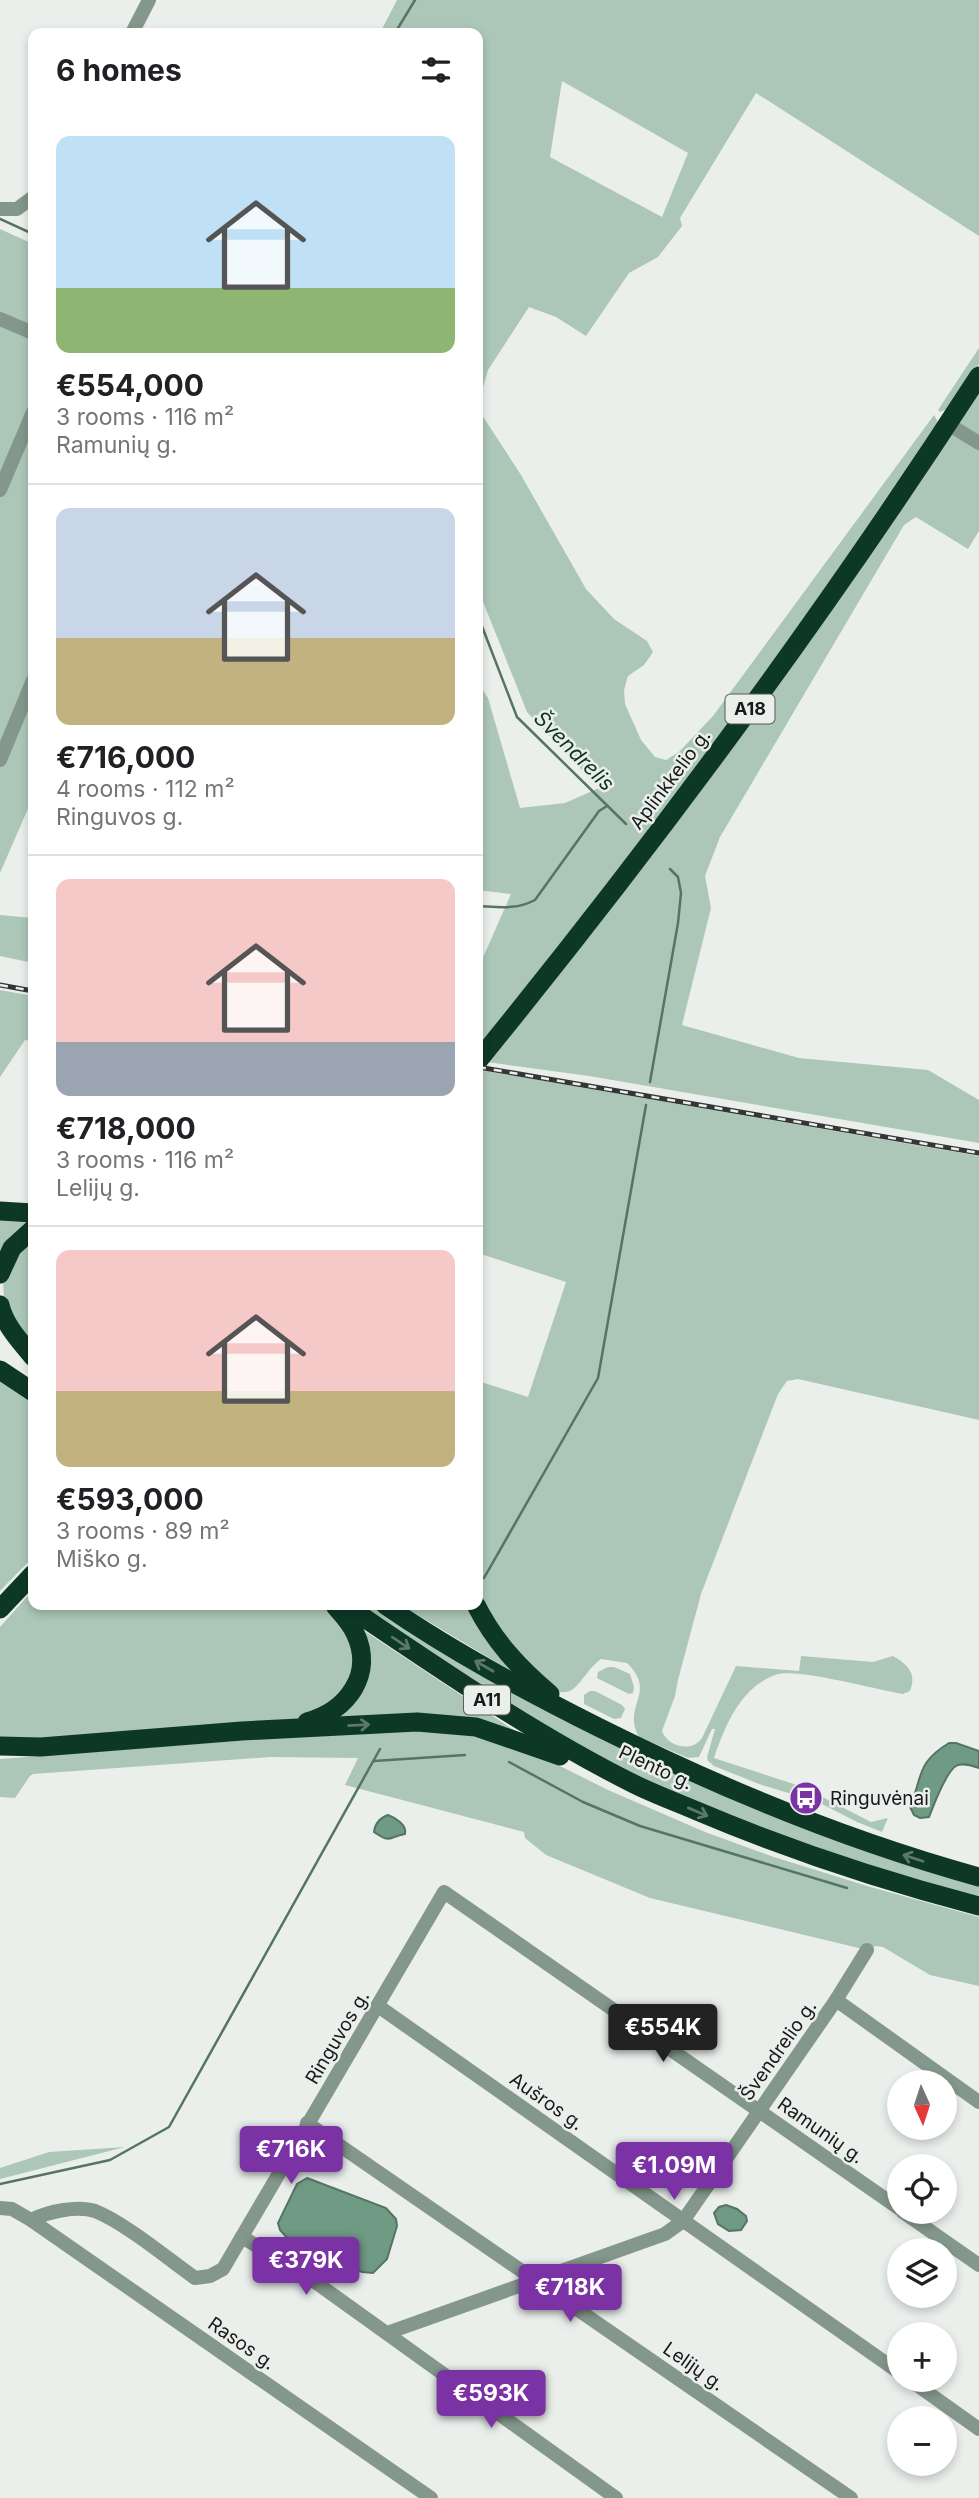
<!DOCTYPE html>
<meta charset="utf-8">
<style>
:root{--surface:#fff;--page:#f2f2f2;--text:#202124;--muted:#757577;--line:#e0e0e0;--accent:#7a32a4}
body{margin:0;font-family:Inter,sans-serif;background:var(--page);color:var(--text);height:100vh;display:flex;flex-direction:column;font-size:26px;white-space:nowrap}
*{box-sizing:border-box;margin:0}
p{font-size:23px;color:var(--muted)}
.icon{flex:none;width:38px;height:38px;fill:none;stroke:currentColor;stroke-width:2;stroke-linecap:round;stroke-linejoin:round}
.map{position:relative;flex:1;overflow:hidden}
.drawer{position:absolute;left:28px;top:28px;width:455px;height:1582px;display:flex;flex-direction:column;background:var(--surface);border-radius:14px;box-shadow:0 4px 10px #0003}
.drawer>*{flex:none}
.needle{width:46px;rotate:177deg}
.fabs{position:absolute;left:887px;top:2070px;display:grid;gap:14px}
.fabs a{display:grid;place-items:center;width:70px;height:70px;border-radius:50%;background:var(--surface);box-shadow:0 4px 10px #0003;font-size:35px}
.price{position:absolute;translate:-50% -60px;padding:0 16px;border-radius:7px;background:var(--accent);color:#fff;font-size:23px;line-height:46px;filter:drop-shadow(0 2px 4px #0008)}
.price::after{content:'';position:absolute;left:50%;top:42px;width:21px;height:16px;margin-left:-10px;background:inherit;clip-path:polygon(0 0,100% 0,50% 100%)}
.price.current{background:#222;color:#fff}
ul{padding:0;list-style:none}
li{display:grid;align-content:center;gap:14px;height:371px;padding:0 28px}
li+li{border-top:2px solid var(--line)}
li span{display:grid;place-items:center;height:217px;border-radius:14px;color:#555}
li>.icon{margin-inline-start:auto}
span .icon{width:126px;height:126px;fill:#fffc;stroke-width:1}
li b{font-size:30px}
h2{display:flex;justify-content:space-between;align-items:center;height:84px;padding:0 28px;font-size:30px}
.map>svg:first-child{display:block}
.green{fill:#acc7b8;fill-rule:evenodd}
.water{fill:#6f9a83;stroke:#557463;stroke-width:2}
.lines{fill:none;stroke-linecap:round;stroke-linejoin:round}
.stream{stroke:#557463;stroke-width:2.5}
.minor{stroke:#84978c;stroke-width:14}
.highway{stroke:#0d3825;stroke-width:19}
.rail-casing{stroke:#333635;stroke-width:5}
.rail{stroke:#eaefec;stroke-width:2.5;stroke-dasharray:8;stroke-linecap:butt}
.oneway{stroke:#5a786b}
.labels{text-anchor:middle;stroke-width:5;stroke-linejoin:round;paint-order:stroke}
.shield{fill:#eaefec;stroke:#575a58;stroke-width:2}
.shield-label{font-size:18px;font-weight:bold;fill:#181a19}
.street-label{font-size:19px;fill:#181a19;stroke:#eaefec}
.poi-label{font-size:19px;fill:#181a19;stroke:#eaefec;text-anchor:start}
.water-label{font-size:21px;font-style:italic;fill:#103423;stroke:#eaefec}
</style>
<div class="map">
<svg width="979" height="2498" viewBox="0 0 979 2498">
<rect width="100%" height="100%" fill="#eaefec"/>
<g class="green">
<path d="M397,0H979V236L756,93L680,218L682,226L658,257L629,273L586,336L556,317L529,307L488,370L479,401L482,415L521,475L586,589L614,619L647,641L653,652L644,665L628,676L624,690L625,704L641,740L655,757L666,760L679,752L713,716L934,415L939,424L813,613L622,868L478,1047V969L511,894L478,890V683L488,698L520,808L565,803L599,788L527,712L478,589V33H380ZM562,81L688,153L662,217L550,157Z"/>
<polygon points="0,229 33,244 33,797 0,873"/>
<polygon points="979,348 979,364 950,408 940,412 938,410"/>
<polygon points="979,392 979,531 968,549 916,517 904,525 720,837 705,876 711,908 682,1025 799,1058 928,1070 979,1100 979,1143 589,1076 487,1062 810,641"/>
<polygon points="0,915 33,918 33,963 0,956"/>
<polygon points="0,990 33,996 33,1041 25,1040 0,1077"/>
<path d="M480,1070L979,1156V1420L798,1379L787,1381L778,1394L701,1594L678,1680L675,1696L662,1731C668,1747 692,1753 702,1738L736,1666L799,1671L801,1656L873,1662L893,1656C908,1665 917,1673 910,1691L903,1694C876,1690 795,1667 775,1675C740,1688 725,1726 714,1758L803,1787L871,1822L888,1818L882,1832L857,1822L818,1802L759,1784L714,1766L708,1761L707,1757L715,1729H712L699,1757L688,1758L639,1737C621,1706 658,1693 627,1663L601,1659C577,1677 577,1707 542,1684L478,1598V1381L528,1397L566,1282L478,1253V1073Z"/>
<polygon points="0,1218 33,1219 0,1260"/>
<polygon points="33,1236 33,1348 4,1302 3,1279 11,1256"/>
<polygon points="0,1381 33,1404 33,1557 0,1591"/>
<polygon points="33,1590 33,1605 323,1605 339,1618 356,1655 343,1699 304,1719 0,1742 0,1627"/>
<polygon points="356,1605 370,1605 612,1743 979,1883 979,1901 916,1883 672,1795 585,1750"/>
<polygon points="401,1605 471,1605 514,1673"/>
<polygon points="360,1628 526,1738 332,1722 352,1705"/>
<polygon points="608,1667 614,1667 630,1674 634,1687 633,1693 629,1694 597,1678 598,1672"/>
<polygon points="595,1691 622,1705 625,1709 621,1718 614,1719 584,1704 584,1695 590,1691"/>
<polygon points="402,1728 475,1734 546,1759 608,1790 705,1832 774,1857 867,1886 979,1917 979,1986 930,1975 883,1947 876,1946 867,1950 650,1898 546,1855 525,1838 524,1832 345,1785 358,1758 270,1757 33,1774 30,1776 15,1798 0,1797 0,1759"/>
<polygon points="125,2147 0,2179 0,2168 49,2152"/>
</g>
<g class="water">
<path d="M949,1743H956L979,1751V1768C973,1766 963,1762 956,1766C946,1772 934,1804 929,1817L920,1818L914,1815L910,1807C923,1776 916,1763 949,1743Z"/>
<path d="M388,1815C396,1818 407,1825 405,1834C388,1837 391,1844 374,1832C375,1823 380,1818 388,1815Z"/>
<polygon points="307,2178 386,2208 396,2219 397,2226 387,2259 373,2273 362,2272 288,2239 280,2230 278,2223 297,2184"/>
<polygon points="726,2205 737,2209 746,2216 747,2221 741,2230 729,2231 718,2224 714,2213 719,2207"/>
</g>
<g class="lines">
<g class="stream">
<polyline points="395,33 415,0"/>
<polyline points="0,219 33,234"/>
<polyline points="478,616 517,717 626,824"/>
<path d="M478,906C499,907 516,910 535,900L599,811L607,806"/>
<polyline points="650,1082 678,923 681,893 678,877 670,869"/>
<polyline points="484,1578 598,1378 646,1105"/>
<polyline points="374,1761 465,1755"/>
<polyline points="509,1762 583,1802 640,1826 847,1888"/>
<polyline points="0,2184 110,2160 169,2127 380,1749"/>
</g>
<g class="minor">
<polyline points="132,33 149,0"/>
<polyline points="0,209 17,209 33,197"/>
<polyline points="0,319 33,333"/>
<polyline points="948,424 979,443"/>
<polyline points="0,490 33,412"/>
<polyline points="0,760 33,680"/>
<polyline points="836,2000 979,2102"/>
<polyline points="378,2006 900,2373"/>
<polyline points="307,2123 851,2498"/>
<polyline points="0,2208 12,2209 31,2220 431,2498"/>
<polyline points="903,2212 979,2265"/>
<path d="M31,2220C47,2212 77,2205 95,2211C125,2223 167,2258 195,2278L210,2276L223,2269L444,1892L900,2209"/>
<polyline points="242,2237 311,2279 616,2498"/>
<polyline points="387,2333 665,2234 683,2221 836,2000 867,1950"/>
<polyline points="910,2380 979,2429"/>
</g>
<g class="highway">
<path d="M478,1061C657,841 825,614 979,376"/>
<polyline points="0,1211 33,1213"/>
<polyline points="0,1274 12,1248 33,1229"/>
<path d="M0,1305C5,1326 20,1341 33,1357"/>
<polyline points="0,1370 33,1392"/>
<path d="M345,1605C439,1668 532,1733 634,1784C654,1794 676,1802 697,1811C789,1850 883,1881 979,1906"/>
<path d="M385,1605C453,1652 526,1691 600,1728C722,1789 848,1841 979,1877"/>
<path d="M476,1605C494,1641 519,1668 550,1694"/>
<polyline points="0,1609 33,1574"/>
<path d="M307,1722C347,1711 375,1674 355,1633C350,1622 342,1614 335,1606"/>
<polyline points="0,1746 41,1747 242,1731 417,1722 476,1727 560,1756"/>
</g>
<defs>
<g id="rail">
<polyline points="0,985 33,991"/>
<polyline points="478,1067 979,1153"/>
</g>
</defs>
<use href="#rail" class="rail-casing"/>
<use href="#rail" class="rail"/>
</g>
<defs><path id="oneway-shaft" d="M-6 0H5M1.5-3L5.5 0L1.5 3" fill="none" stroke-width="1.6" stroke-linecap="round" stroke-linejoin="round" transform="scale(1.75)"/></defs>
<g class="oneway">
<use href="#oneway-shaft" transform="translate(401 1643) rotate(34)"/>
<use href="#oneway-shaft" transform="translate(484 1666) rotate(-150)"/>
<use href="#oneway-shaft" transform="translate(359 1725) rotate(-3)"/>
<use href="#oneway-shaft" transform="translate(698 1812) rotate(23)"/>
<use href="#oneway-shaft" transform="translate(913 1858) rotate(-162)"/>
</g>
<defs>
<symbol id="bus-disc" viewBox="-11 -11 22 22"><circle r="9.5" fill="#7a32a4" stroke="#eaefec"/><path d="M-5-6H5V4H4V6H2V4H-2V6H-4V4H-5ZM-3.5-4V0h7V-4ZM-3.5 1.2v1.5H-2V1.2ZM2 1.2v1.5H3.5V1.2Z" fill="#fff"/></symbol>
</defs>
<g fill-rule="evenodd">
<use href="#bus-disc" x="787" y="1779" width="38" height="38"/>
</g>
<g class="labels">
<g class="shield">
<rect x="725.5" y="694.5" width="49" height="29" rx="5"/>
<rect x="464" y="1685.5" width="46" height="29" rx="5"/>
</g>
<g class="shield-label">
<text x="750" y="715">A18</text>
<text x="487" y="1706">A11</text>
</g>
<g class="street-label">
<text transform="translate(670 779) rotate(-53)" y="7">Aplinkkelio g.</text>
<text transform="translate(656 1767) rotate(25)" y="7">Plento g.</text>
<text transform="translate(337 2037) rotate(-59)" y="7">Ringuvos g.</text>
<text transform="translate(778 2050) rotate(-55)" y="7">Švendrelio g.</text>
<text transform="translate(547 2101) rotate(35)" y="7">Aušros g.</text>
<text transform="translate(821 2130) rotate(35)" y="7">Ramunių g.</text>
<text transform="translate(242 2343) rotate(35)" y="7">Rasos g.</text>
<text transform="translate(694 2366) rotate(35)" y="7">Lelijų g.</text>
</g>
<g class="poi-label">
<text x="830" y="1805">Ringuvėnai</text>
</g>
<g class="water-label">
<text transform="translate(574 751) rotate(45)" y="7">Švendrelis</text>
</g>
</g>
</svg>
<div class="fabs">
<a><svg class="needle" viewBox="-14 -14 28 28"><path d="M0-13l5 13h-10z" fill="#e53935"/><path d="M0 13l5-13h-10z" fill="#757577"/></svg></a>
<a><svg class="icon" aria-label="locate" viewBox="0 0 24 24"><circle cx="12" cy="12" r="6"/><path d="M12 2v4M12 18v4M2 12h4M18 12h4"/></svg></a>
<a><svg class="icon" aria-label="layers" viewBox="0 0 24 24"><path d="M12 4l9 5-9 5-9-5zM3 14l9 5 9-5"/></svg></a>
<a>+</a>
<a>−</a>
</div>
<b class="price current" style="left:663px;top:2064px">€554K</b>
<b class="price" style="left:291px;top:2186px">€716K</b>
<b class="price" style="left:674px;top:2202px">€1.09M</b>
<b class="price" style="left:306px;top:2297px">€379K</b>
<b class="price" style="left:570px;top:2324px">€718K</b>
<b class="price" style="left:491px;top:2430px">€593K</b>
<section class="drawer">
<h2>6 homes<svg class="icon" aria-label="filters" viewBox="0 0 24 24"><path d="M4 7h16M4 17h16"/><circle cx="9" cy="7" r="2"/><circle cx="15" cy="17" r="2"/></svg></h2>
<ul>
<li><span style="background:linear-gradient(#bfe0f5 70%,#8fb573 0)"><svg class="icon" aria-label="home" viewBox="0 0 24 24"><path d="M3 11l9-7 9 7M6 9v11h12V9"/></svg></span><div><b>€554,000</b><p>3 rooms · 116 m²</p><p>Ramunių g.</p></div></li>
<li><span style="background:linear-gradient(#c9d6e8 60%,#c2b280 0)"><svg class="icon" aria-label="home" viewBox="0 0 24 24"><path d="M3 11l9-7 9 7M6 9v11h12V9"/></svg></span><div><b>€716,000</b><p>4 rooms · 112 m²</p><p>Ringuvos g.</p></div></li>
<li><span style="background:linear-gradient(#f6c9c9 75%,#9aa5b1 0)"><svg class="icon" aria-label="home" viewBox="0 0 24 24"><path d="M3 11l9-7 9 7M6 9v11h12V9"/></svg></span><div><b>€718,000</b><p>3 rooms · 116 m²</p><p>Lelijų g.</p></div></li>
<li><span style="background:linear-gradient(#f6c9c9 65%,#c2b280 0)"><svg class="icon" aria-label="home" viewBox="0 0 24 24"><path d="M3 11l9-7 9 7M6 9v11h12V9"/></svg></span><div><b>€593,000</b><p>3 rooms · 89 m²</p><p>Miško g.</p></div></li>
</ul>
</section>
</div>
